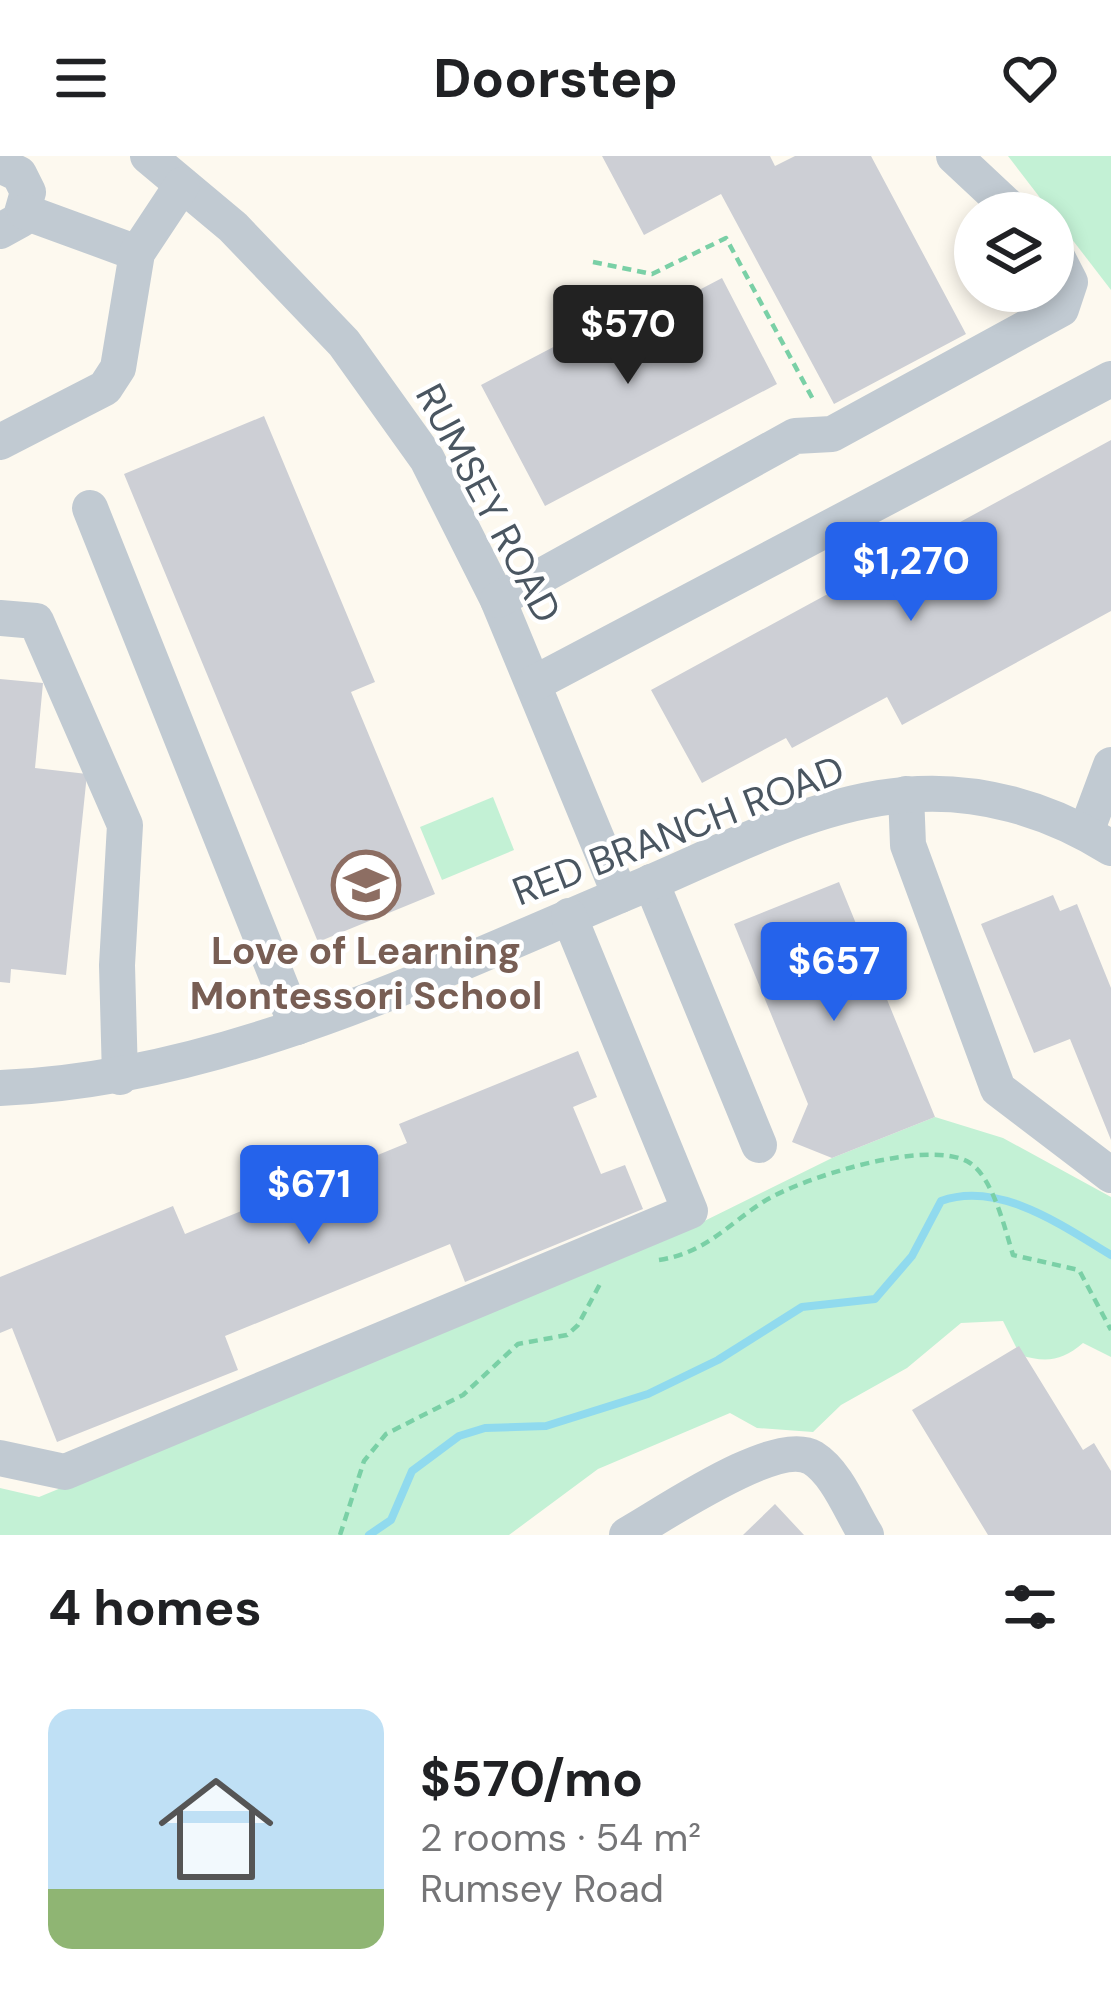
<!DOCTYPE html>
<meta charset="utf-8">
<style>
:root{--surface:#fff;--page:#f2f2f2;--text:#202124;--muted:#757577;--accent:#2563eb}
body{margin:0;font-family:"DM Sans",sans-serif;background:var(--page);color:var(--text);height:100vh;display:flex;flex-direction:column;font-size:45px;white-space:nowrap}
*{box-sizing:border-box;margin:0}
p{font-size:39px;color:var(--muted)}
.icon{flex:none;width:66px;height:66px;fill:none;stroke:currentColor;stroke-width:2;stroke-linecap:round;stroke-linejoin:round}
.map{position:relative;height:1379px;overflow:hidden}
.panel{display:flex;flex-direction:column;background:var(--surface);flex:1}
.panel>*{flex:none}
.buttons{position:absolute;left:954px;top:36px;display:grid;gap:24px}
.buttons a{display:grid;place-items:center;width:120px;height:120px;border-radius:50%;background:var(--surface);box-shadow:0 6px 18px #0003;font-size:60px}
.price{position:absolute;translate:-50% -102px;padding:0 27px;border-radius:12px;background:var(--accent);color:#fff;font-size:39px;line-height:78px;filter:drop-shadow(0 3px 6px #0008)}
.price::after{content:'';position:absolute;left:50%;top:72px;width:36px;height:27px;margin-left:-18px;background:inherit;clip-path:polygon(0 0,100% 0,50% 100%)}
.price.selected{background:#222;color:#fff}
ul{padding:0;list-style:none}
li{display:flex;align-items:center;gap:36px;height:300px;padding:0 48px}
li span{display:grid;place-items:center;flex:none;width:336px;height:240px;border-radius:24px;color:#555}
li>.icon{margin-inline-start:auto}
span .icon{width:144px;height:144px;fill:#fffc;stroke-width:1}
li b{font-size:51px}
h2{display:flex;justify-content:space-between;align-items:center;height:144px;padding:0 48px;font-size:51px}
header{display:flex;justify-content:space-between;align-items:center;height:156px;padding:0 48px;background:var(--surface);font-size:54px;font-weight:700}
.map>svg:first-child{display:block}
.commercial{fill:#fdf9ef;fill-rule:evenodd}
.green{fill:#c3f1d5}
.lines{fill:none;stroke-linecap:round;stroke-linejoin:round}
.stream{stroke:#90daee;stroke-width:8}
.building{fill:#cdcfd5}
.path{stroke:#7ad0a6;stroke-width:4.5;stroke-dasharray:9 6;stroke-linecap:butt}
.minor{stroke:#c1cad2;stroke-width:36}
.labels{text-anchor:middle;stroke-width:9;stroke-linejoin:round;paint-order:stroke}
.street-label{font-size:39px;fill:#4a5661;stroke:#fff}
.education-label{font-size:39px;font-weight:bold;fill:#785e54;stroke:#fff}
</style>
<header><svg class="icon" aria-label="menu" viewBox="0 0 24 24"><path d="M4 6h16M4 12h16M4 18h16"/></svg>Doorstep<svg class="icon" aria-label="heart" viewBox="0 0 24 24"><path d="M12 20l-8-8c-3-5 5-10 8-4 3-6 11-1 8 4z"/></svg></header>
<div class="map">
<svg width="1111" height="1379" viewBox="0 0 1111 1379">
<rect width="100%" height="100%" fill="#f5f3f3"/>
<path class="commercial" d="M0,0H1040L1111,62V1379H0ZM975,57H1053V135H975Z"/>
<g class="green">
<polygon points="1008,0 1111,0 1111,134"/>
<polygon points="493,641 514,694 442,724 420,671"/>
<path d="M935,961L1003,982L1111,1041V1201L1083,1187C1062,1205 1046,1207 1020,1199L1003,1165L961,1167L907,1212L841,1249L813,1276L757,1272L730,1257L598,1313L509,1379H0V1332L39,1341L678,1078L832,1002Z"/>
</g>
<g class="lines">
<path class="stream" d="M369,1379L391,1364L412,1315L459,1280L485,1272L546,1270L648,1238L718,1204L802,1151L875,1143L912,1100L941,1045C999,1024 1063,1070 1111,1099"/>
</g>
<g class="building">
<polygon points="602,0 770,0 775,10 795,0 871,0 966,178 834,248 721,38 644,79"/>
<polygon points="722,122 777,228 545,350 481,229 672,129 680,144"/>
<polygon points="264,260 375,526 351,536 435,738 318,786 124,318"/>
<polygon points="1111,284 1111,455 902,569 887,541 792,592 786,582 702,627 651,534"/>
<polygon points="0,523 43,527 35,612 87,618 66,819 11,813 10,827 0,826"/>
<polygon points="839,726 935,961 832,1002 792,986 808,948 734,768"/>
<polygon points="1053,739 1060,755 1077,748 1111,832 1111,984 1070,883 1034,897 981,768"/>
<polygon points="578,895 597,941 573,951 601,1018 625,1009 643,1053 465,1126 450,1088 225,1180 238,1214 57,1286 12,1172 0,1177 0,1121 173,1050 185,1078 407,987 399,968"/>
<polygon points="1019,1190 1083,1294 1094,1287 1111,1315 1111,1379 988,1379 912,1254"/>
<polygon points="775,1348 804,1379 743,1379"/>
</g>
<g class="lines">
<g class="path">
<polyline points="593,106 652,118 726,82 815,247"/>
<path d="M659,1104C705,1097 726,1070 763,1046C801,1022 929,981 970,1007C993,1022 1005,1073 1013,1099L1079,1114L1111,1174"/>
<polyline points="340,1379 364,1305 386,1278 463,1239 518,1188 567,1179 578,1169 600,1128"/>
</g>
<g class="minor">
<polyline points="148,0 233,71 344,187 427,303 498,444 620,739"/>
<polyline points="954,0 1015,57"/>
<polyline points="0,9 19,18 28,36 20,64 0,75"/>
<polyline points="25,56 137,97"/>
<polyline points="0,286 105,232 118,212 137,97 182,29"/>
<polyline points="90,352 297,871"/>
<polyline points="498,444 795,280 832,278 1061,153 1070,126 1053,93"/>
<polyline points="0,462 36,465 125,669 117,809 120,921"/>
<polyline points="535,527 1111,223"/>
<polyline points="906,638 908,689 998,933 1111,1019"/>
<polyline points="1086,676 1111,609"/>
<polyline points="651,726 759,989"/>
<path d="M0,932C227,923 440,814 647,728C729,693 814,647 904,639C977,632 1049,653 1111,692"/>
<polyline points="0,1302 65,1316 690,1055 569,760"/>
<path d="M627,1379C663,1359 776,1280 813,1302C837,1317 851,1355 866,1379"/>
</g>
</g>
<defs>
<symbol id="school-ring" viewBox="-11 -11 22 22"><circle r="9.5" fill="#fff" stroke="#8d6e63" stroke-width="1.5"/><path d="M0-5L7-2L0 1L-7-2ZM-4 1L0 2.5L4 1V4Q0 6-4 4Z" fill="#8d6e63"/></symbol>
</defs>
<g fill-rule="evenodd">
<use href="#school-ring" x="328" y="691" width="76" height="76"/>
</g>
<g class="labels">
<g class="street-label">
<text transform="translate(489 347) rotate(62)" y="14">RUMSEY ROAD</text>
<text transform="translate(678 674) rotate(-21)" y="14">RED BRANCH ROAD</text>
</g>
<g class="education-label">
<text x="366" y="808">Love of Learning<tspan x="366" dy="45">Montessori School</tspan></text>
</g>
</g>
</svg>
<div class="buttons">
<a><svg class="icon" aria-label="layers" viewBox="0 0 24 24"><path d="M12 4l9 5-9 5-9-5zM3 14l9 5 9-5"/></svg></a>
</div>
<b class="price selected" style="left:628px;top:231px">$570</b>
<b class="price" style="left:911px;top:468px">$1,270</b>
<b class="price" style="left:834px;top:868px">$657</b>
<b class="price" style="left:309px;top:1091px">$671</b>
</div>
<section class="panel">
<h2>4 homes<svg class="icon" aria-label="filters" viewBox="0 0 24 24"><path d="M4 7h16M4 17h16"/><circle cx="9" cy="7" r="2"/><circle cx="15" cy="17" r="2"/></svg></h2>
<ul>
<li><span style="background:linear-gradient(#bfe0f5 75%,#8fb573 0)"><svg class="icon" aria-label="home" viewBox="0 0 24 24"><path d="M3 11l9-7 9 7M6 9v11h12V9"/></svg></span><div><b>$570/mo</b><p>2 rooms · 54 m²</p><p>Rumsey Road</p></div></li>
</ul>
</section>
